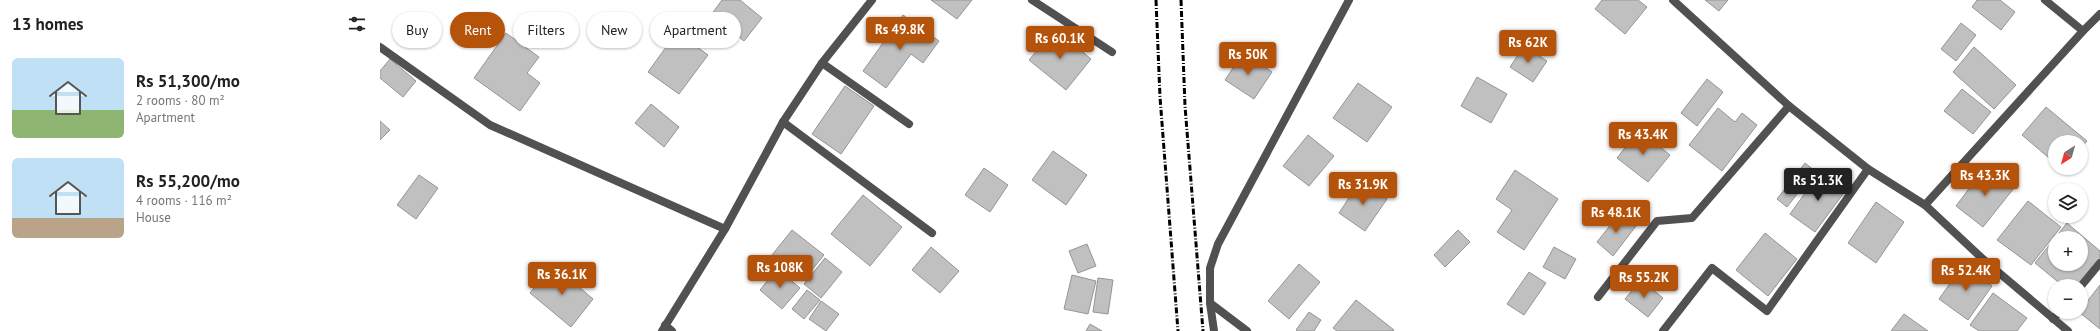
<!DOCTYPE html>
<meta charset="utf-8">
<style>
:root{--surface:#fff;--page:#f2f2f2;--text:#222;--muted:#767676;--accent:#b45309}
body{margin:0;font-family:"PT Sans",sans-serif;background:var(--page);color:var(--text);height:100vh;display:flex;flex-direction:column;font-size:15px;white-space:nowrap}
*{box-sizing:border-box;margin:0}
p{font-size:13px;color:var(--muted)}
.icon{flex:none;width:22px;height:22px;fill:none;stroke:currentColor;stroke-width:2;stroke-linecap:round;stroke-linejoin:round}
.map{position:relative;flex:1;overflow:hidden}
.panel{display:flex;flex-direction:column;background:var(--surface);width:380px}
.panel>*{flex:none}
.banner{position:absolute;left:12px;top:12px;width:380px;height:36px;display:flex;gap:8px}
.needle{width:26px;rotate:217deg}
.fabs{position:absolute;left:1668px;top:135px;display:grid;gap:8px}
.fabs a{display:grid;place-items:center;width:40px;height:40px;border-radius:50%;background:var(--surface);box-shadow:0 1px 3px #0004;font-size:20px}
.price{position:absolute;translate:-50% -34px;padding:0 9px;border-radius:4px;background:var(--accent);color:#fff;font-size:13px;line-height:26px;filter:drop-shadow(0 1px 2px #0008)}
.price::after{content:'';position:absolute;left:50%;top:24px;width:12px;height:9px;margin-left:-6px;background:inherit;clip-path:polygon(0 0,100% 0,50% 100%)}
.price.active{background:#222;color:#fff}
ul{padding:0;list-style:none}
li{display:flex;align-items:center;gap:12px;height:100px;padding:0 12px}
li span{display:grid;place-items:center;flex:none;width:112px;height:80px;border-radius:6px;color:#555}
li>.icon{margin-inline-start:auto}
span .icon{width:48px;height:48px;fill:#fffc;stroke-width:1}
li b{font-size:17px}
h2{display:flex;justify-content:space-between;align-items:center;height:48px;padding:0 12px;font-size:17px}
.chip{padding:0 14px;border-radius:18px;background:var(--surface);box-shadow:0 1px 3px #0004;font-size:14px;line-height:36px}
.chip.active{background:var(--accent);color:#fff}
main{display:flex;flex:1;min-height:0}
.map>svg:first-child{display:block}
.building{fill:#c0c0c0;stroke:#959595}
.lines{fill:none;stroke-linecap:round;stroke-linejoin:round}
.lane{stroke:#515151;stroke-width:8}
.street{stroke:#515151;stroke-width:8}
.rail{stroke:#000;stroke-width:3;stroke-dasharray:6 2 1 2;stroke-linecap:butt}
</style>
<main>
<section class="panel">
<h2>13 homes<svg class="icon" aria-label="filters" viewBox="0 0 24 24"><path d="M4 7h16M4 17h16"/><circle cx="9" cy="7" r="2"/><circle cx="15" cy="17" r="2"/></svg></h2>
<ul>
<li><span style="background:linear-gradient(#bfe0f5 65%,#8fb573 0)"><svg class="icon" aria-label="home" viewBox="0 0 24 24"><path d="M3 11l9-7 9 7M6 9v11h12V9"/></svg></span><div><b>Rs 51,300/mo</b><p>2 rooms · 80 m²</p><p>Apartment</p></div></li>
<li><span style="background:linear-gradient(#bfe0f5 75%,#b9a48a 0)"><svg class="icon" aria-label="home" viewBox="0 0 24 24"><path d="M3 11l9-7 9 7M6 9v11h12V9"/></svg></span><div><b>Rs 55,200/mo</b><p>4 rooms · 116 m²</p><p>House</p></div></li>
</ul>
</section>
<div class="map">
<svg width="1720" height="331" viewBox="0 0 1720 331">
<rect width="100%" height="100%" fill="#fff"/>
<g class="building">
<polygon points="342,0 360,0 382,18 364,41 331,15"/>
<polygon points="551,0 592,0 577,19"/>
<polygon points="1222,0 1258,0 1267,7 1245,34 1215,9"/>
<polygon points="1325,0 1348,0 1339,11"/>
<polygon points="1597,0 1620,0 1635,12 1621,30 1592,7"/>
<polygon points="523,15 559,41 543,63 531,54 506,88 483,71"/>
<polygon points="1581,23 1596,35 1576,61 1561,49"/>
<polygon points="675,29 711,59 686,90 649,60"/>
<polygon points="297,32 328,55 299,94 268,72"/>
<polygon points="126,33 159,57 147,73 160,83 140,111 94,78"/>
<polygon points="1144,46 1167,61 1153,82 1130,67"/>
<polygon points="1594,47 1636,85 1614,109 1573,72"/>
<polygon points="863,53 892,72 874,99 845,80"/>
<polygon points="10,59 36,81 23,97 0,78 0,71"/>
<polygon points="1097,77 1127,94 1111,123 1081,106"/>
<polygon points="1327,79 1343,92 1317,126 1301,113"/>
<polygon points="978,83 1012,107 987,142 953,118"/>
<polygon points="465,86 494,106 461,154 432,134"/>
<polygon points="1582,89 1611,112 1593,134 1564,111"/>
<polygon points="271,104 299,127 284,147 255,123"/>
<polygon points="1666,107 1707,141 1701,148 1701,142 1675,142 1675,163 1642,135"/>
<polygon points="1338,108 1355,122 1362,113 1377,125 1342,171 1309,145"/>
<polygon points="0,121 10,130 0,140"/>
<polygon points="1259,130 1290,155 1268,182 1237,158"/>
<polygon points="928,135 954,156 929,186 903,166"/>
<polygon points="673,151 707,175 686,205 652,180"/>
<polygon points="1425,163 1435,171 1407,207 1397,199"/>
<polygon points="1606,166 1634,188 1603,227 1576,206"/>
<polygon points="604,168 628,185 610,212 585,195"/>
<polygon points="1135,170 1178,199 1144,250 1117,232 1132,210 1116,199"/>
<polygon points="1441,171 1466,190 1435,232 1410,214"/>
<polygon points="39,175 58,188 36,219 17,205"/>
<polygon points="980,181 1007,199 985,231 959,213"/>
<polygon points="483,195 522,227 490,266 451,234"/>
<polygon points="1648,201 1681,227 1651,265 1617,240"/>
<polygon points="1496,202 1524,222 1496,263 1468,243"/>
<polygon points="1240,213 1256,226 1233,256 1217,242"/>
<polygon points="1687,223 1720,251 1720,260 1699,286 1683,286 1655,263 1675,238 1675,264 1701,264 1701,238 1675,238"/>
<polygon points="412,230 444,255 423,281 392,255"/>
<polygon points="1078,230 1090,242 1065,267 1054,255"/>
<polygon points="1385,233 1417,259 1388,296 1356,270"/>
<polygon points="707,244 716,266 698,273 689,251"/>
<polygon points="551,247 579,271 560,293 532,270"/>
<polygon points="1174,247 1196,259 1185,279 1163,267"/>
<polygon points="445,258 462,272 441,298 424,284"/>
<polygon points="919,264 940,282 909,319 888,301"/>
<polygon points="173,265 213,299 191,327 150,293"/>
<polygon points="1583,265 1612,286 1588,320 1559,299"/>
<polygon points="397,269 420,288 402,309 380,290"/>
<polygon points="1149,272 1166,283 1144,315 1127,304"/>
<polygon points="692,275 716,281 708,314 684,309"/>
<polygon points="718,278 733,280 728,314 713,312"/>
<polygon points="1261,280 1283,298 1268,317 1245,299"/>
<polygon points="1720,285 1720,329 1699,312"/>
<polygon points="427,290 440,300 424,319 412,309"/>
<polygon points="1613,293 1647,318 1637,331 1599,331 1590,325"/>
<polygon points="976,300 1014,330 1013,331 957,331 953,328"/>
<polygon points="441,301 459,314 446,331 429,319"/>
<polygon points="929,312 941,320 934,331 917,331 916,330"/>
<polygon points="1524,314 1548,331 1511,331"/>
<polygon points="710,324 722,331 706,331"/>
</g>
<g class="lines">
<g class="lane">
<polyline points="652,0 732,52"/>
<polyline points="403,122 552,233"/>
</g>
<g class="street">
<polyline points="1293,0 1409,106 1488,169 1545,205 1605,261 1688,331"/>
<polyline points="1703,31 1720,14"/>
<polyline points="0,47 110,125 345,229"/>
<polyline points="442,63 529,124"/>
<polyline points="1545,205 1703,31 1665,0"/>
<polyline points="1701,286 1720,263"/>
<polyline points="1218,297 1277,221 1312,218 1409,106"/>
<polyline points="830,303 834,331"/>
<polyline points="1673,319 1679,312"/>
<polyline points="285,325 292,331"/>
<polyline points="282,331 345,229 403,122 442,63 492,0"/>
<polyline points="867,331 830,303 830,268 838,244 969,0"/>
<polyline points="1283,331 1332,268 1387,311 1488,169"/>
</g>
<g class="rail">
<polyline points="776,0 780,97 798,331"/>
<polyline points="801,0 805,106 823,331"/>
</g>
</g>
</svg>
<div class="fabs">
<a><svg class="needle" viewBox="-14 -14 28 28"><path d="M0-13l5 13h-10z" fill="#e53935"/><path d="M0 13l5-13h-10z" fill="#767676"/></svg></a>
<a><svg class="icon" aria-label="layers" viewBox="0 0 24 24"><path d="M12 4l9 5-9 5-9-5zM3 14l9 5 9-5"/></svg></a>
<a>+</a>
<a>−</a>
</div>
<b class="price" style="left:520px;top:51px">Rs 49.8K</b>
<b class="price" style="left:680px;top:60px">Rs 60.1K</b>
<b class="price" style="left:1148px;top:64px">Rs 62K</b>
<b class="price" style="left:868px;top:76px">Rs 50K</b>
<b class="price" style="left:1263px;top:156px">Rs 43.4K</b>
<b class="price" style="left:1605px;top:197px">Rs 43.3K</b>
<b class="price active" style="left:1438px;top:202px">Rs 51.3K</b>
<b class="price" style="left:983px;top:206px">Rs 31.9K</b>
<b class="price" style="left:1236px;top:234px">Rs 48.1K</b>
<b class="price" style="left:400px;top:289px">Rs 108K</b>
<b class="price" style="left:1586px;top:292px">Rs 52.4K</b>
<b class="price" style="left:182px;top:296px">Rs 36.1K</b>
<b class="price" style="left:1264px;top:299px">Rs 55.2K</b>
<div class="banner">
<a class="chip">Buy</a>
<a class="chip active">Rent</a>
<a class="chip">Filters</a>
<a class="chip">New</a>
<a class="chip">Apartment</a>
</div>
</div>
</main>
